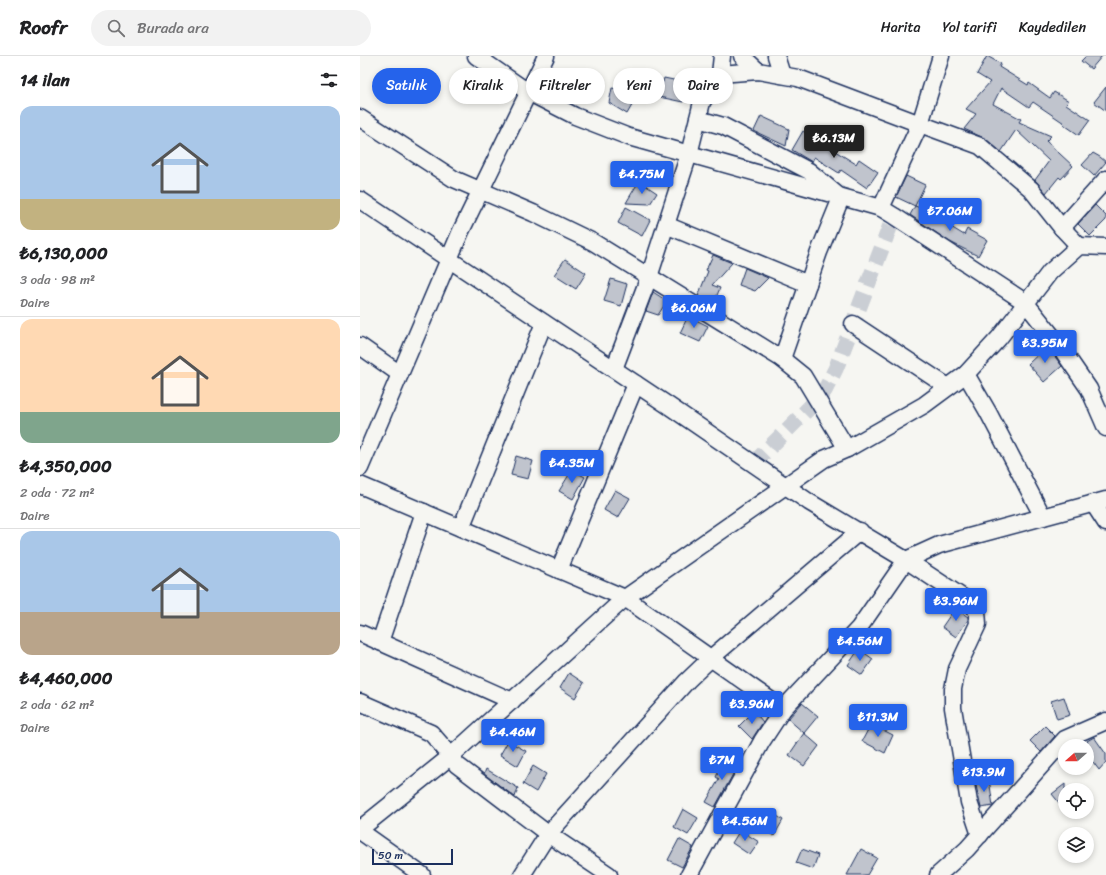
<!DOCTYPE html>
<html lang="tr">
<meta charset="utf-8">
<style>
:root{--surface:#fff;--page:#f2f2f2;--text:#202124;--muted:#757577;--line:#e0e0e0;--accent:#2563eb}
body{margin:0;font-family:Sriracha,sans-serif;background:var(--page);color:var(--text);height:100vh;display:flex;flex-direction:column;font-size:15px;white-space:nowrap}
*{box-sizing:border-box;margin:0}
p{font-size:13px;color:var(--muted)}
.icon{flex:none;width:22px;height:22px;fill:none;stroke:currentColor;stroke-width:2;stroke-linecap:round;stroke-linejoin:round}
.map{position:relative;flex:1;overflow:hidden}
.panel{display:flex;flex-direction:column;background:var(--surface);width:360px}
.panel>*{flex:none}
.top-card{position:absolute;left:12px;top:12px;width:380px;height:36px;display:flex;gap:8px}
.needle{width:26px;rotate:249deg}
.controls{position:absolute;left:698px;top:683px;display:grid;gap:8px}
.controls a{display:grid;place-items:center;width:36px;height:36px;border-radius:50%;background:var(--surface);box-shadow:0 2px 6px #0003;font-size:20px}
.scale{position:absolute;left:12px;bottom:10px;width:81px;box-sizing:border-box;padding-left:4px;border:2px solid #1b2f5e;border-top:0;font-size:11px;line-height:14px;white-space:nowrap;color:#1b2f5e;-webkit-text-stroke:3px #f6f6f2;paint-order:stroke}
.price{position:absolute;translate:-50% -34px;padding:0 9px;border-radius:4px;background:var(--accent);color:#fff;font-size:13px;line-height:26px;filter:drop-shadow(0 1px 2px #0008)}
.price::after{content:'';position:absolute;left:50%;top:24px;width:12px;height:9px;margin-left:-6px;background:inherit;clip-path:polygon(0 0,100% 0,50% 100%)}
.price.on{background:#222;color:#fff}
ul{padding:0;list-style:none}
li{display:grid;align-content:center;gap:8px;height:212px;padding:0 20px}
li+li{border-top:1px solid var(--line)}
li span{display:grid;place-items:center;height:124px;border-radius:12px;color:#555}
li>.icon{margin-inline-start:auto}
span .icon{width:72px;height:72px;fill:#fffc;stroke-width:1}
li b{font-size:17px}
h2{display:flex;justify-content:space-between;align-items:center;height:48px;padding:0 20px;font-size:17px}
.chip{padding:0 14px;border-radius:18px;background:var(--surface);box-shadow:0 2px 6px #0003;font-size:14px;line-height:36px}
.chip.on{background:var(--accent);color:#fff}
header{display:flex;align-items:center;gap:24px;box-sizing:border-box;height:56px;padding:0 20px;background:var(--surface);border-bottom:1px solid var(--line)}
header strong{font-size:19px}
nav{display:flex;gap:22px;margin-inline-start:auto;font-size:14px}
.search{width:280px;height:36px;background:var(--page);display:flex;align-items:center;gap:10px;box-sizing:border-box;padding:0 14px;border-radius:22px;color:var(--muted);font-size:15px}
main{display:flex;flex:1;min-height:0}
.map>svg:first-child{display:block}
.building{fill:#c0c4cd;stroke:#1b2f5e}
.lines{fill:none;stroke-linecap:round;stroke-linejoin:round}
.minor-tunnel{stroke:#caced4;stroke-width:16;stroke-dasharray:16 8;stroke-linecap:butt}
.minor-casing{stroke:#1b2f5e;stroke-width:19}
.minor{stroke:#f6f6f2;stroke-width:16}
</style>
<header>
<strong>Roofr</strong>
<div class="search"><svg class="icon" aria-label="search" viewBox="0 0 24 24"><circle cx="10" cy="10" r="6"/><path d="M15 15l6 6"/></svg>Burada ara</div>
<nav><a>Harita</a><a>Yol tarifi</a><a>Kaydedilen</a></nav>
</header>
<main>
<section class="panel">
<h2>14 ilan<svg class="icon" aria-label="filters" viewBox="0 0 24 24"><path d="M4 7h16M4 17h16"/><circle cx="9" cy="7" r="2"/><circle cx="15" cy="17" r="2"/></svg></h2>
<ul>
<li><span style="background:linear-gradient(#a9c7e8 75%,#c2b280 0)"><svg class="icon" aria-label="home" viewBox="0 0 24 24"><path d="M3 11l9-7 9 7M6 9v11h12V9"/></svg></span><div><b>₺6,130,000</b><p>3 oda · 98 m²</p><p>Daire</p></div></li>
<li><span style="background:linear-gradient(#ffd9b3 75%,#7fa58c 0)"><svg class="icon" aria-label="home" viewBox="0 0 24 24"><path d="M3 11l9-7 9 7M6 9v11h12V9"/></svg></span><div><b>₺4,350,000</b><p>2 oda · 72 m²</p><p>Daire</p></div></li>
<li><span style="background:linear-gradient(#a9c7e8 65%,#b9a48a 0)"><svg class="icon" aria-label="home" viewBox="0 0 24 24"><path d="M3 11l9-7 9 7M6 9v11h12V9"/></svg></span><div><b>₺4,460,000</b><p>2 oda · 62 m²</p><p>Daire</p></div></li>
</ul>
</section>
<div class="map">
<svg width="746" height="819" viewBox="0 0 746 819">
<rect width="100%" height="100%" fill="#f6f6f2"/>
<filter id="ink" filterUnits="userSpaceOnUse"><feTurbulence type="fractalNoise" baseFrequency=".025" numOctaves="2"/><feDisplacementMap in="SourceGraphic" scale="8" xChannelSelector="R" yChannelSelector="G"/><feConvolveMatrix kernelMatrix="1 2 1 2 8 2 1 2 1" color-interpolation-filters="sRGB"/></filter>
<g filter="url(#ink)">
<g class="building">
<polygon points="627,0 641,8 639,11 668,29 669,27 690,42 694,36 709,45 706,48 730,64 719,79 703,68 704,67 673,46 669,51 641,32 633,48 661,63 659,66 691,80 686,85 713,110 701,123 699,121 686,137 675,124 689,105 656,74 641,96 626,83 604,73 616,58 606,53 630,26 617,18"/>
<polygon points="726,0 742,0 731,13 721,5"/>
<polygon points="304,22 328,27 323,46 299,41"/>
<polygon points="746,31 746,55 734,46"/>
<polygon points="252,32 279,37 267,58 249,47"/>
<polygon points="401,60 429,73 426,90 394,75"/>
<polygon points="443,75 496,108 499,103 518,116 507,132 481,114 479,117 454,101 452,106 432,94"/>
<polygon points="733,97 740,101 746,106 734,120 722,109"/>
<polygon points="546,120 565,129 555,150 536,141"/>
<polygon points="279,125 297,137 290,148 266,147"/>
<polygon points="735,149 746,160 746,164 730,180 718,168"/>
<polygon points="555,150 574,157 573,160 604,179 607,173 627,184 618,200 590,186 550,159"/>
<polygon points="266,151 290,164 282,180 258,167"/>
<polygon points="353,199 372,207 352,229 360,232 353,249 338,240 348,215 346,214"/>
<polygon points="205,203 226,217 216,233 194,219"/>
<polygon points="385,212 408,222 395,235 379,229"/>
<polygon points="251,223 267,228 261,250 244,245"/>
<polygon points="293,236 307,245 298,259 286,255"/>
<polygon points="328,260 348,270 340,286 320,277"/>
<polygon points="687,290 702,310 684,326 668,308"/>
<polygon points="156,400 173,405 168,423 151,419"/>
<polygon points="212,414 225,421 213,443 199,435"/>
<polygon points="255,434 270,442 258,462 244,454"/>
<polygon points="595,552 608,561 608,564 596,581 582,571"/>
<polygon points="499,593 513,603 502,619 488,609"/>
<polygon points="209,617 224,627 215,642 200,632"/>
<polygon points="704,641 710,659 697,663 691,645"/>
<polygon points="442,647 458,660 444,677 428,663"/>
<polygon points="394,655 403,666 392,683 379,670"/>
<polygon points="511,668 533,679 525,697 502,685"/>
<polygon points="685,670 695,680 681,696 670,685"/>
<polygon points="444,677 459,690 444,710 429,699"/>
<polygon points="734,681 746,698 746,706 739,714 727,698 727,685"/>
<polygon points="148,685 166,695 158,710 140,699"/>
<polygon points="365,702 378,709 355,751 346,746 359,723 356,721"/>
<polygon points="173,710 186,718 176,736 163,728"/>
<polygon points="126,713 158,732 155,741 124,718"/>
<polygon points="629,723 633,750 621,752 615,725"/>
<polygon points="705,728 705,754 692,738"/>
<polygon points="323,753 338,762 328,779 314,771"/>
<polygon points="411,756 423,764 414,780 401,772"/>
<polygon points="380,774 399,786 390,799 372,787"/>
<polygon points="319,783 333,791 322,811 308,804"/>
<polygon points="442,793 458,799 453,813 436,807"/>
<polygon points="501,793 517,802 507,819 487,819"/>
</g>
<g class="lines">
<polyline class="minor-tunnel" points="393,408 459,342 465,334 476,312 534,160"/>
<defs>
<g id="minor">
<polyline points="116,0 168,36 215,60 269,81 521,152 534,160 665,246 696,285 729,333 746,372"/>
<polyline points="382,0 398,15"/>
<polyline points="416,0 422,19"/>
<polyline points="581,0 560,68 620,90 671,133 702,172 719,190"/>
<polyline points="360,18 362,0"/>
<polyline points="0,62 94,123 173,157 233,186 422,303 443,320 487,393"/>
<polyline points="338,63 363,70 449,115 481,142 459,196 422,303"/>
<polyline points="0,144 309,350 449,446 546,504 611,547 617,555 618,568 597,613 593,633 593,652 609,746 620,779"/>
<polyline points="306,169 448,228"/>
<polyline points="702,172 746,123"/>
<polyline points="493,268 588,331"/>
<polyline points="0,290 40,318"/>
<polyline points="254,313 289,221 329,98 342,46 360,18 398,15 438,22 560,68 521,152"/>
<polyline points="606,318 628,356 683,461"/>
<polyline points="0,412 101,175 186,0"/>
<polyline points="0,429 265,542 423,653"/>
<polyline points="733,447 746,467"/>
<polyline points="101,472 184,267"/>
<polyline points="199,514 276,328"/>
<polyline points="0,577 152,645"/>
<polyline points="20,586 64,456"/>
<polyline points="0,646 71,677 91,700 97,709 188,778 249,819"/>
<polyline points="0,773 91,700 265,542 464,403 487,393 564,349 606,318 639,282 690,216 719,190 746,191"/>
<polyline points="0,775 62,819"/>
<polyline points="162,819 188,778 327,625 351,602 500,475"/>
<polyline points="329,819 402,685 423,653 499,572 546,504 579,489 746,444"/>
<polyline points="578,819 607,793 705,683 746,665"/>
</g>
</defs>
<use href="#minor" class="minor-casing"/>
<use href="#minor" class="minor"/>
</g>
</g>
</svg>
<div class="controls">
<a><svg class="needle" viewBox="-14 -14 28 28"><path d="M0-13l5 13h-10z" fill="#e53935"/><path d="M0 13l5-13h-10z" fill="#757577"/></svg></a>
<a><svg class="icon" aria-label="locate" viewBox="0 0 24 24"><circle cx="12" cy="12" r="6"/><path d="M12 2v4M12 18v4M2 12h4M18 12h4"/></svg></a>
<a><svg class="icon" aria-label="layers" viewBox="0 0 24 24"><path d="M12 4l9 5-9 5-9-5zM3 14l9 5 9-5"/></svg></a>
</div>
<div class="scale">50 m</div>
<b class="price on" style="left:474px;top:103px">₺6.13M</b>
<b class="price" style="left:282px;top:139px">₺4.75M</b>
<b class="price" style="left:590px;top:176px">₺7.06M</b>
<b class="price" style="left:334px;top:273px">₺6.06M</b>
<b class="price" style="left:685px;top:308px">₺3.95M</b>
<b class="price" style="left:212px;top:428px">₺4.35M</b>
<b class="price" style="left:596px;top:566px">₺3.96M</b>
<b class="price" style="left:500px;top:606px">₺4.56M</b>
<b class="price" style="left:392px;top:669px">₺3.96M</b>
<b class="price" style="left:518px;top:682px">₺11.3M</b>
<b class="price" style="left:153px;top:697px">₺4.46M</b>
<b class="price" style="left:362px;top:725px">₺7M</b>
<b class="price" style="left:624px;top:737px">₺13.9M</b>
<b class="price" style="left:385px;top:786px">₺4.56M</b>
<div class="top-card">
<a class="chip on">Satılık</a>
<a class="chip">Kiralık</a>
<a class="chip">Filtreler</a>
<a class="chip">Yeni</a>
<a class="chip">Daire</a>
</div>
</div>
</main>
